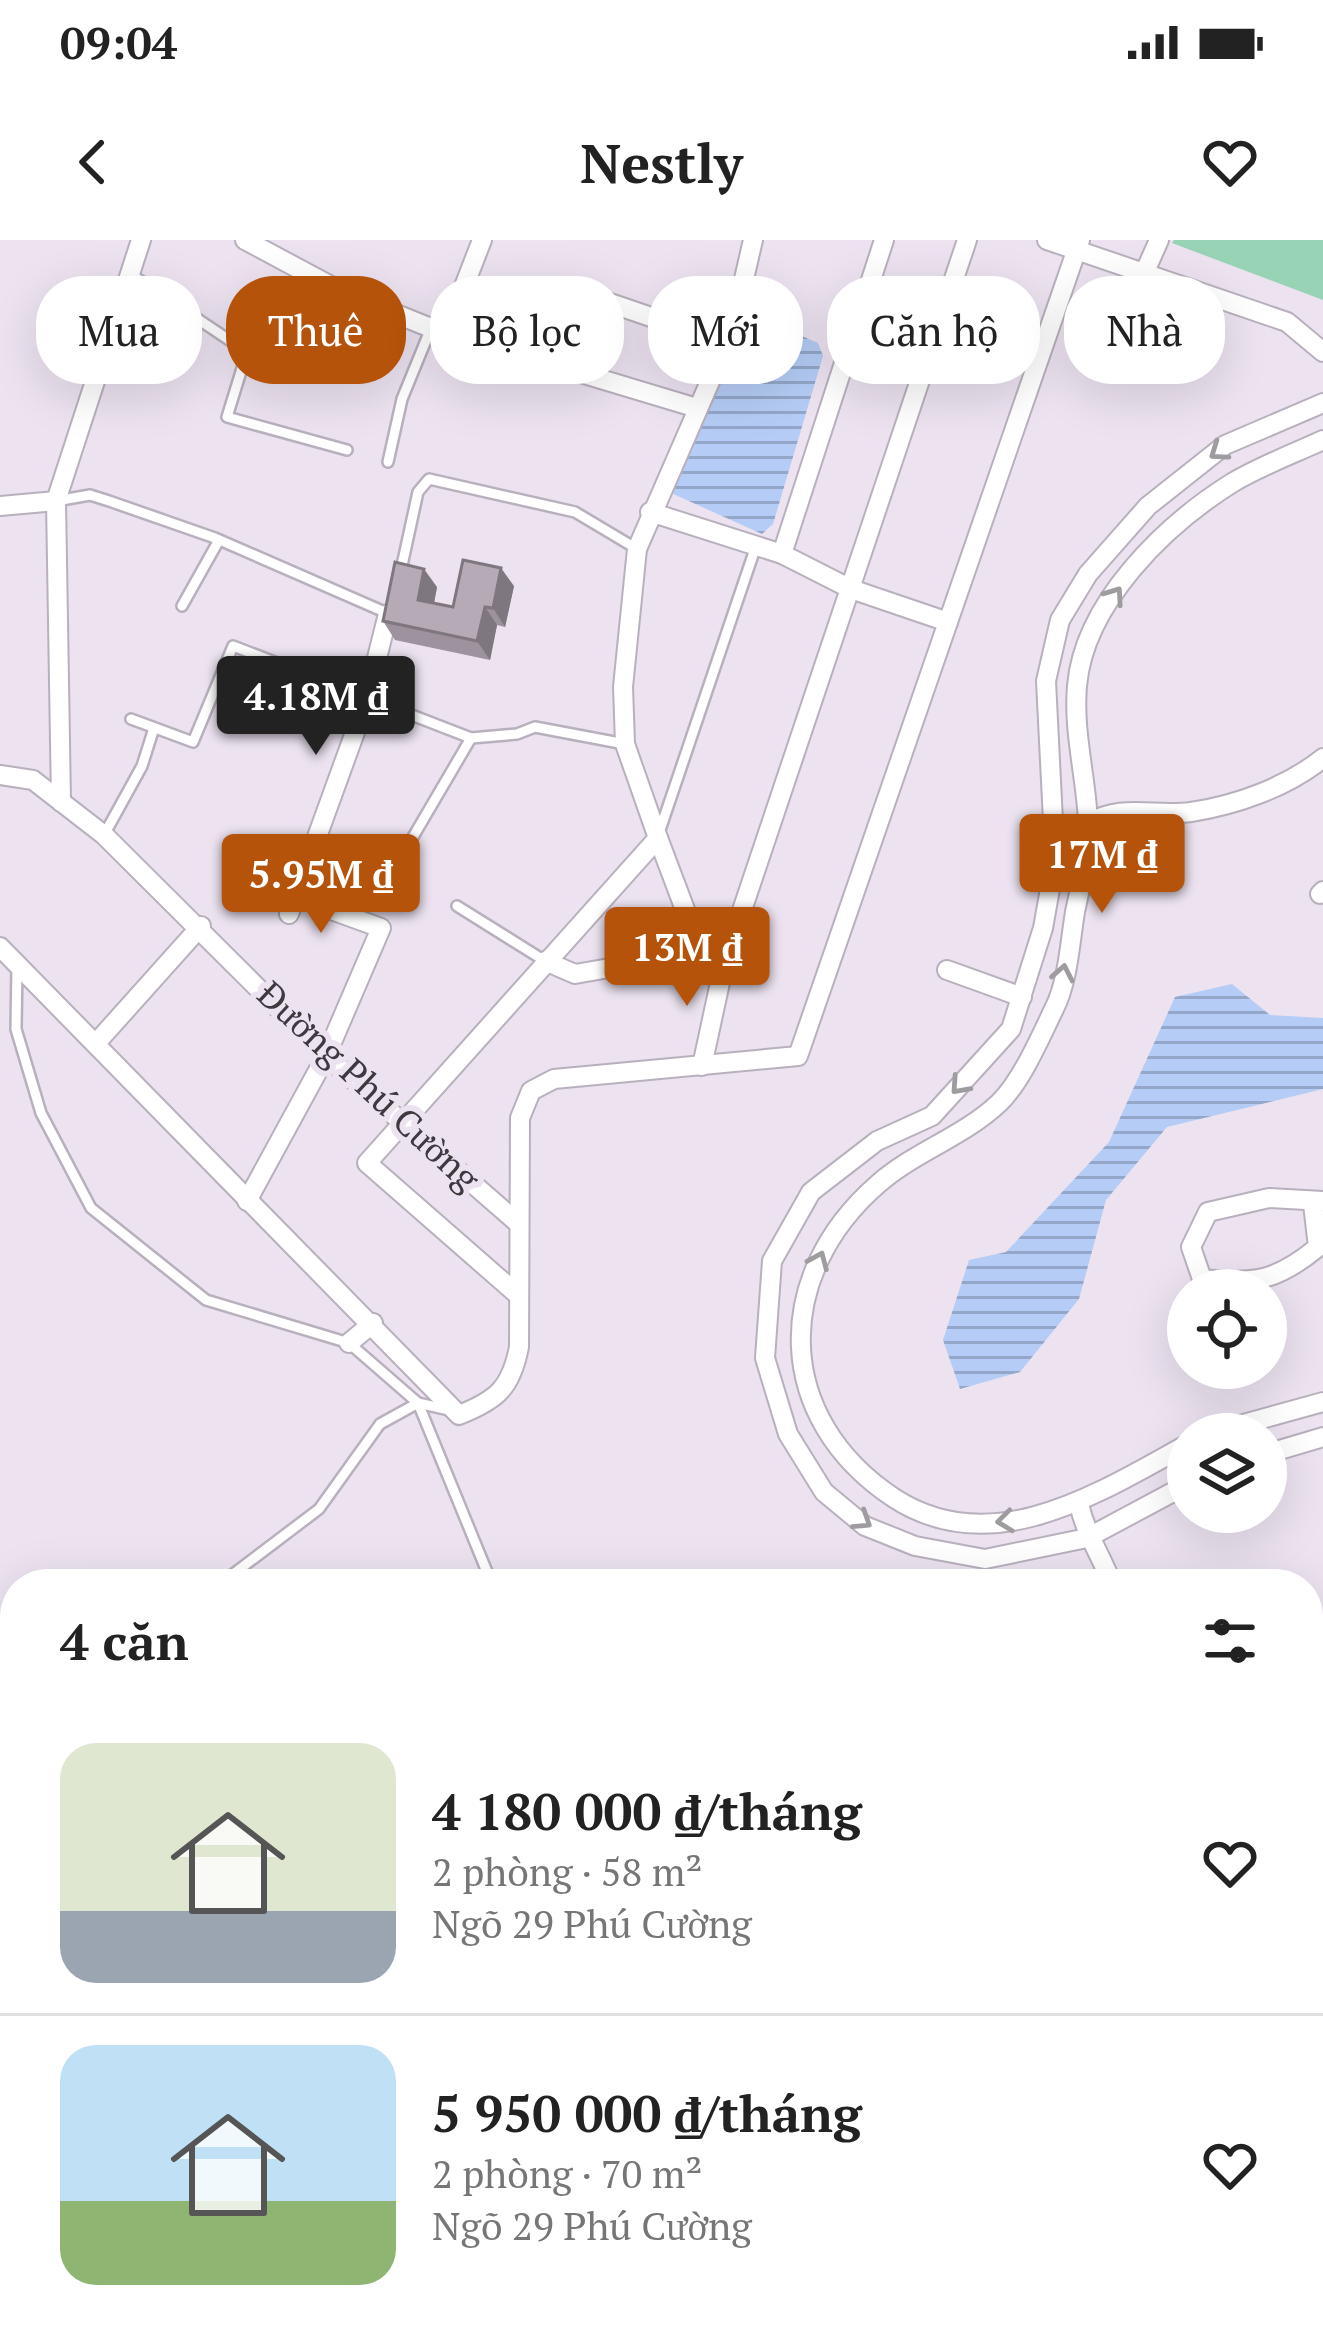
<!DOCTYPE html>
<html lang="vi">
<meta charset="utf-8">
<style>
:root{--surface:#fff;--page:#f2f2f2;--text:#222;--muted:#767676;--line:#e0e0e0;--accent:#b45309}
body{margin:0;font-family:"PT Serif",serif;background:var(--page);color:var(--text);height:100vh;display:flex;flex-direction:column;font-size:45px;white-space:nowrap}
*{box-sizing:border-box;margin:0}
p{font-size:39px;color:var(--muted)}
.icon{flex:none;width:66px;height:66px;fill:none;stroke:currentColor;stroke-width:2;stroke-linecap:round;stroke-linejoin:round}
.map{position:relative;flex:1;overflow:hidden}
.drawer{position:absolute;left:0px;top:1329px;width:1323px;height:771px;display:flex;flex-direction:column;background:var(--surface);border-radius:48px 48px 0 0;box-shadow:0 12px 48px #0002}
.drawer>*{flex:none}
.top-card{position:absolute;left:36px;top:36px;width:1251px;height:108px;display:flex;gap:24px}
.fabs{position:absolute;left:1167px;top:1029px;display:grid;gap:24px}
.fabs a{display:grid;place-items:center;width:120px;height:120px;border-radius:50%;background:var(--surface);box-shadow:0 12px 48px #0002;font-size:60px}
.price{position:absolute;translate:-50% -102px;padding:0 27px;border-radius:12px;background:var(--accent);color:#fff;font-size:39px;line-height:78px;filter:drop-shadow(0 3px 6px #0008)}
.price::after{content:'';position:absolute;left:50%;top:72px;width:36px;height:27px;margin-left:-18px;background:inherit;clip-path:polygon(0 0,100% 0,50% 100%)}
.price.current{background:#222;color:#fff}
ul{padding:0;list-style:none}
li{display:flex;align-items:center;gap:36px;height:300px;padding:0 60px}
li+li{border-top:3px solid var(--line)}
li span{display:grid;place-items:center;flex:none;width:336px;height:240px;border-radius:36px;color:#555}
li>.icon{margin-inline-start:auto}
span .icon{width:144px;height:144px;fill:#fffc;stroke-width:1}
li b{font-size:51px}
h2{display:flex;justify-content:space-between;align-items:center;height:144px;padding:0 60px;font-size:51px}
.chip{padding:0 42px;border-radius:48px;background:var(--surface);box-shadow:0 12px 48px #0002;font-size:42px;line-height:108px}
.chip.current{background:var(--accent);color:#fff}
.status{display:flex;justify-content:space-between;align-items:center;height:84px;padding:0 60px;background:var(--surface);direction:ltr}
.status svg{height:33px;fill:currentColor}
header{display:flex;justify-content:space-between;align-items:center;height:156px;padding:0 60px;background:var(--surface);font-size:54px;font-weight:700}
.map>svg:first-child{display:block}
.green{fill:#97d3b4}
.water{fill:url(#water-rules)}
.lines{fill:none;stroke-linecap:round;stroke-linejoin:round}
.stream{stroke:#b5cdf6;stroke-width:6}
.lane-casing{stroke:#b9b0bd;stroke-width:14}
.street-casing{stroke:#b9b0bd;stroke-width:22}
.secondary-casing{stroke:#b9b0bd;stroke-width:32}
.primary-casing{stroke:#fff;stroke-width:34}
.lane{stroke:#fff;stroke-width:9}
.street{stroke:#fff;stroke-width:18}
.secondary{stroke:#fff;stroke-width:27}
.primary{stroke:#dcacb7;stroke-width:30}
.wall{fill:#9d929d}
.shaded-wall{fill:#7f777f}
.building{fill:#b6aab6;stroke:#7f777f;stroke-width:3}
.oneway{stroke:#9e9c9f}
.labels{text-anchor:middle;stroke-width:12;stroke-linejoin:round;paint-order:stroke}
.street-label{font-size:36px;fill:#3d393f;stroke:#ece2f0}
</style>
<div class="status"><b>09:04</b><svg viewBox="0 0 49 12"><path d="M0 12V9h3v3zM5 12V6h3v6zM10 12V3h3v9zM15 12V0h3v12zM26 1h20v11H26zM47 4h2v5h-2z"/></svg></div>
<header><svg class="icon" aria-label="back" viewBox="0 0 24 24"><path d="M15 5l-7 7 7 7"/></svg>Nestly<svg class="icon" aria-label="heart" viewBox="0 0 24 24"><path d="M12 20l-8-8c-3-5 5-10 8-4 3-6 11-1 8 4z"/></svg></header>
<div class="map">
<svg width="1323" height="2099" viewBox="0 0 1323 2099">
<defs>
<pattern id="water-rules" width="6" height="5" patternUnits="userSpaceOnUse" patternTransform="scale(3)"><rect width="6" height="5" fill="#b5cdf6"/><path d="M0 2.5h6" fill="none" stroke="#94a7c9"/></pattern>
</defs>
<rect width="100%" height="100%" fill="#ece2f0"/>
<polygon class="green" points="1174,0 1323,0 1323,60 1172,3"/>
<g class="water">
<polygon points="743,71 818,103 823,116 773,284 762,294 671,253"/>
<polygon points="1232,744 1270,775 1323,778 1323,849 1167,887 1106,960 1079,1059 1020,1132 960,1149 943,1100 969,1020 1006,1012 1109,902 1175,757"/>
</g>
<g class="lines">
<g class="stream">
<polyline points="0,1738 15,1751"/>
<polyline points="309,2085 311,2099"/>
</g>
<defs>
<g id="lane">
<polyline points="132,35 247,112 227,177 347,210"/>
<polyline points="388,222 402,159 431,88"/>
<polyline points="56,261 90,255 109,261 215,298 387,373"/>
<polyline points="401,330 418,252 429,239 575,272 637,309"/>
<polyline points="182,366 219,300"/>
<polyline points="131,479 193,502 233,406 471,498 517,494 535,487 625,504"/>
<polyline points="659,593 755,309"/>
<polyline points="104,595 142,526 154,488"/>
<polyline points="396,626 471,498"/>
<polyline points="457,666 545,721"/>
<polyline points="17,726 16,789 41,873 91,968 206,1060 349,1103 418,1163 492,1344"/>
<polyline points="220,1344 319,1269 380,1184 418,1163 449,1170"/>
<polyline points="1308,1550 1323,1551"/>
</g>
<g id="street">
<polyline points="245,0 344,53 431,88 697,168"/>
<polyline points="1047,0 1287,82 1323,112"/>
<polyline points="1143,36 1159,0"/>
<polyline points="610,63 727,103"/>
<polyline points="446,93 482,0"/>
<polyline points="0,266 56,261"/>
<polyline points="650,272 782,314 851,349 948,382"/>
<polyline points="782,314 884,0"/>
<polyline points="0,535 33,540 104,595 326,816 519,984"/>
<polyline points="61,562 56,261 141,0"/>
<path d="M1088,584C1121,563 1154,577 1191,572C1237,565 1287,547 1323,518"/>
<polyline points="1320,654 1323,651"/>
<polyline points="289,674 366,462 388,374"/>
<path d="M0,707L459,1175C497,1160 511,1148 519,1107L520,878L531,851L554,839L798,816L1080,0"/>
<polyline points="701,712 724,724 967,0"/>
<polyline points="545,721 575,734 701,712 658,598"/>
<polyline points="947,730 1022,757"/>
<polyline points="98,801 201,686"/>
<polyline points="702,826 724,724"/>
<polyline points="247,961 326,816 381,688 315,664 297,647"/>
<path d="M1313,964L1318,1007C1277,1041 1255,1044 1202,1039L1191,1007L1208,972L1269,958L1323,961"/>
<polyline points="518,1055 367,923 658,598 625,504 623,447 637,309 732,91 753,0"/>
<polyline points="349,1103 373,1083"/>
<polyline points="1207,1194 1323,1162"/>
<path d="M1188,1204C1099,1253 992,1322 894,1258C773,1178 772,1036 878,944C914,912 963,897 999,863C1021,842 1040,798 1054,769C1068,742 1070,702 1075,672C1081,644 1089,610 1088,582C1086,536 1073,492 1077,446C1084,363 1165,285 1232,243C1260,226 1293,214 1323,200"/>
<polyline points="1266,1214 1323,1197"/>
<polyline points="1188,1244 1087,1298 985,1319 915,1306 865,1286 824,1252 788,1194 765,1118 772,1021 811,952 877,901 932,876 1011,789 1043,688 1055,621 1046,441 1060,380 1088,334 1148,266 1225,205 1323,163"/>
<path d="M1079,1264C1086,1295 1101,1315 1112,1344"/>
<polyline points="1308,1435 1323,1435"/>
<polyline points="1308,1772 1323,1772"/>
<polyline points="1308,1873 1323,1874"/>
<polyline points="273,2085 278,2099"/>
<polyline points="533,2085 537,2099"/>
<polyline points="683,2085 686,2099"/>
<polyline points="829,2085 832,2099"/>
<polyline points="893,2085 1048,2085"/>
<polyline points="1083,2085 1183,2099"/>
<polyline points="330,2099 434,2085"/>
<polyline points="1260,2099 1261,2085"/>
</g>
<g id="secondary">
<polyline points="0,1560 15,1561"/>
<polyline points="1308,1616 1323,1616"/>
<polyline points="0,1629 15,1629"/>
<polyline points="1308,1669 1323,1669"/>
</g>
<polyline id="primary" points="0,1785 9,2099"/>
</defs>
<use href="#lane" class="lane-casing"/>
<use href="#street" class="street-casing"/>
<use href="#secondary" class="secondary-casing"/>
<use href="#primary" class="primary-casing"/>
<use href="#lane" class="lane"/>
<use href="#street" class="street"/>
<use href="#secondary" class="secondary"/>
<use href="#primary" class="primary"/>
</g>
<polygon class="wall" points="514,346 505,387 497,385 490,420 395,400 383,381 437,347 434,363 453,367"/>
<g class="shaded-wall">
<polygon points="501,328 514,346 505,387 493,368"/>
<polygon points="424,329 437,347 431,378 418,360"/>
<polygon points="485,367 497,385 490,420 477,401"/>
</g>
<polygon class="building" points="463,320 501,328 493,368 485,367 477,401 383,381 395,322 424,329 418,360 453,367"/>
<defs><path id="oneway-chevron" d="M-2-3.5L2.5 0L-2 3.5" fill="none" stroke-width="1.6" stroke-linecap="round" stroke-linejoin="round" transform="scale(3)"/></defs>
<g class="oneway">
<use href="#oneway-chevron" transform="translate(1218 212) rotate(145)"/>
<use href="#oneway-chevron" transform="translate(1115 355) rotate(-55)"/>
<use href="#oneway-chevron" transform="translate(1063 733) rotate(-79)"/>
<use href="#oneway-chevron" transform="translate(959 846) rotate(132)"/>
<use href="#oneway-chevron" transform="translate(819 1020) rotate(-67)"/>
<use href="#oneway-chevron" transform="translate(863 1281) rotate(33)"/>
<use href="#oneway-chevron" transform="translate(1005 1281) rotate(173)"/>
</g>
<g class="labels">
<g class="street-label">
<text transform="translate(369 846) rotate(43)" y="13">Đường Phú Cường</text>
</g>
</g>
</svg>
<div class="fabs">
<a><svg class="icon" aria-label="locate" viewBox="0 0 24 24"><circle cx="12" cy="12" r="6"/><path d="M12 2v4M12 18v4M2 12h4M18 12h4"/></svg></a>
<a><svg class="icon" aria-label="layers" viewBox="0 0 24 24"><path d="M12 4l9 5-9 5-9-5zM3 14l9 5 9-5"/></svg></a>
</div>
<b class="price current" style="left:316px;top:518px">4.18M ₫</b>
<b class="price" style="left:1102px;top:676px">17M ₫</b>
<b class="price" style="left:321px;top:696px">5.95M ₫</b>
<b class="price" style="left:687px;top:769px">13M ₫</b>
<div class="top-card">
<a class="chip">Mua</a>
<a class="chip current">Thuê</a>
<a class="chip">Bộ lọc</a>
<a class="chip">Mới</a>
<a class="chip">Căn hộ</a>
<a class="chip">Nhà</a>
</div>
<section class="drawer">
<h2>4 căn<svg class="icon" aria-label="filters" viewBox="0 0 24 24"><path d="M4 7h16M4 17h16"/><circle cx="9" cy="7" r="2"/><circle cx="15" cy="17" r="2"/></svg></h2>
<ul>
<li><span style="background:linear-gradient(#dfe7d0 70%,#9aa5b1 0)"><svg class="icon" aria-label="home" viewBox="0 0 24 24"><path d="M3 11l9-7 9 7M6 9v11h12V9"/></svg></span><div><b>4 180 000 ₫/tháng</b><p>2 phòng · 58 m²</p><p>Ngõ 29 Phú Cường</p></div><svg class="icon" aria-label="heart" viewBox="0 0 24 24"><path d="M12 20l-8-8c-3-5 5-10 8-4 3-6 11-1 8 4z"/></svg></li>
<li><span style="background:linear-gradient(#bfe0f5 65%,#8fb573 0)"><svg class="icon" aria-label="home" viewBox="0 0 24 24"><path d="M3 11l9-7 9 7M6 9v11h12V9"/></svg></span><div><b>5 950 000 ₫/tháng</b><p>2 phòng · 70 m²</p><p>Ngõ 29 Phú Cường</p></div><svg class="icon" aria-label="heart" viewBox="0 0 24 24"><path d="M12 20l-8-8c-3-5 5-10 8-4 3-6 11-1 8 4z"/></svg></li>
</ul>
</section>
</div>
